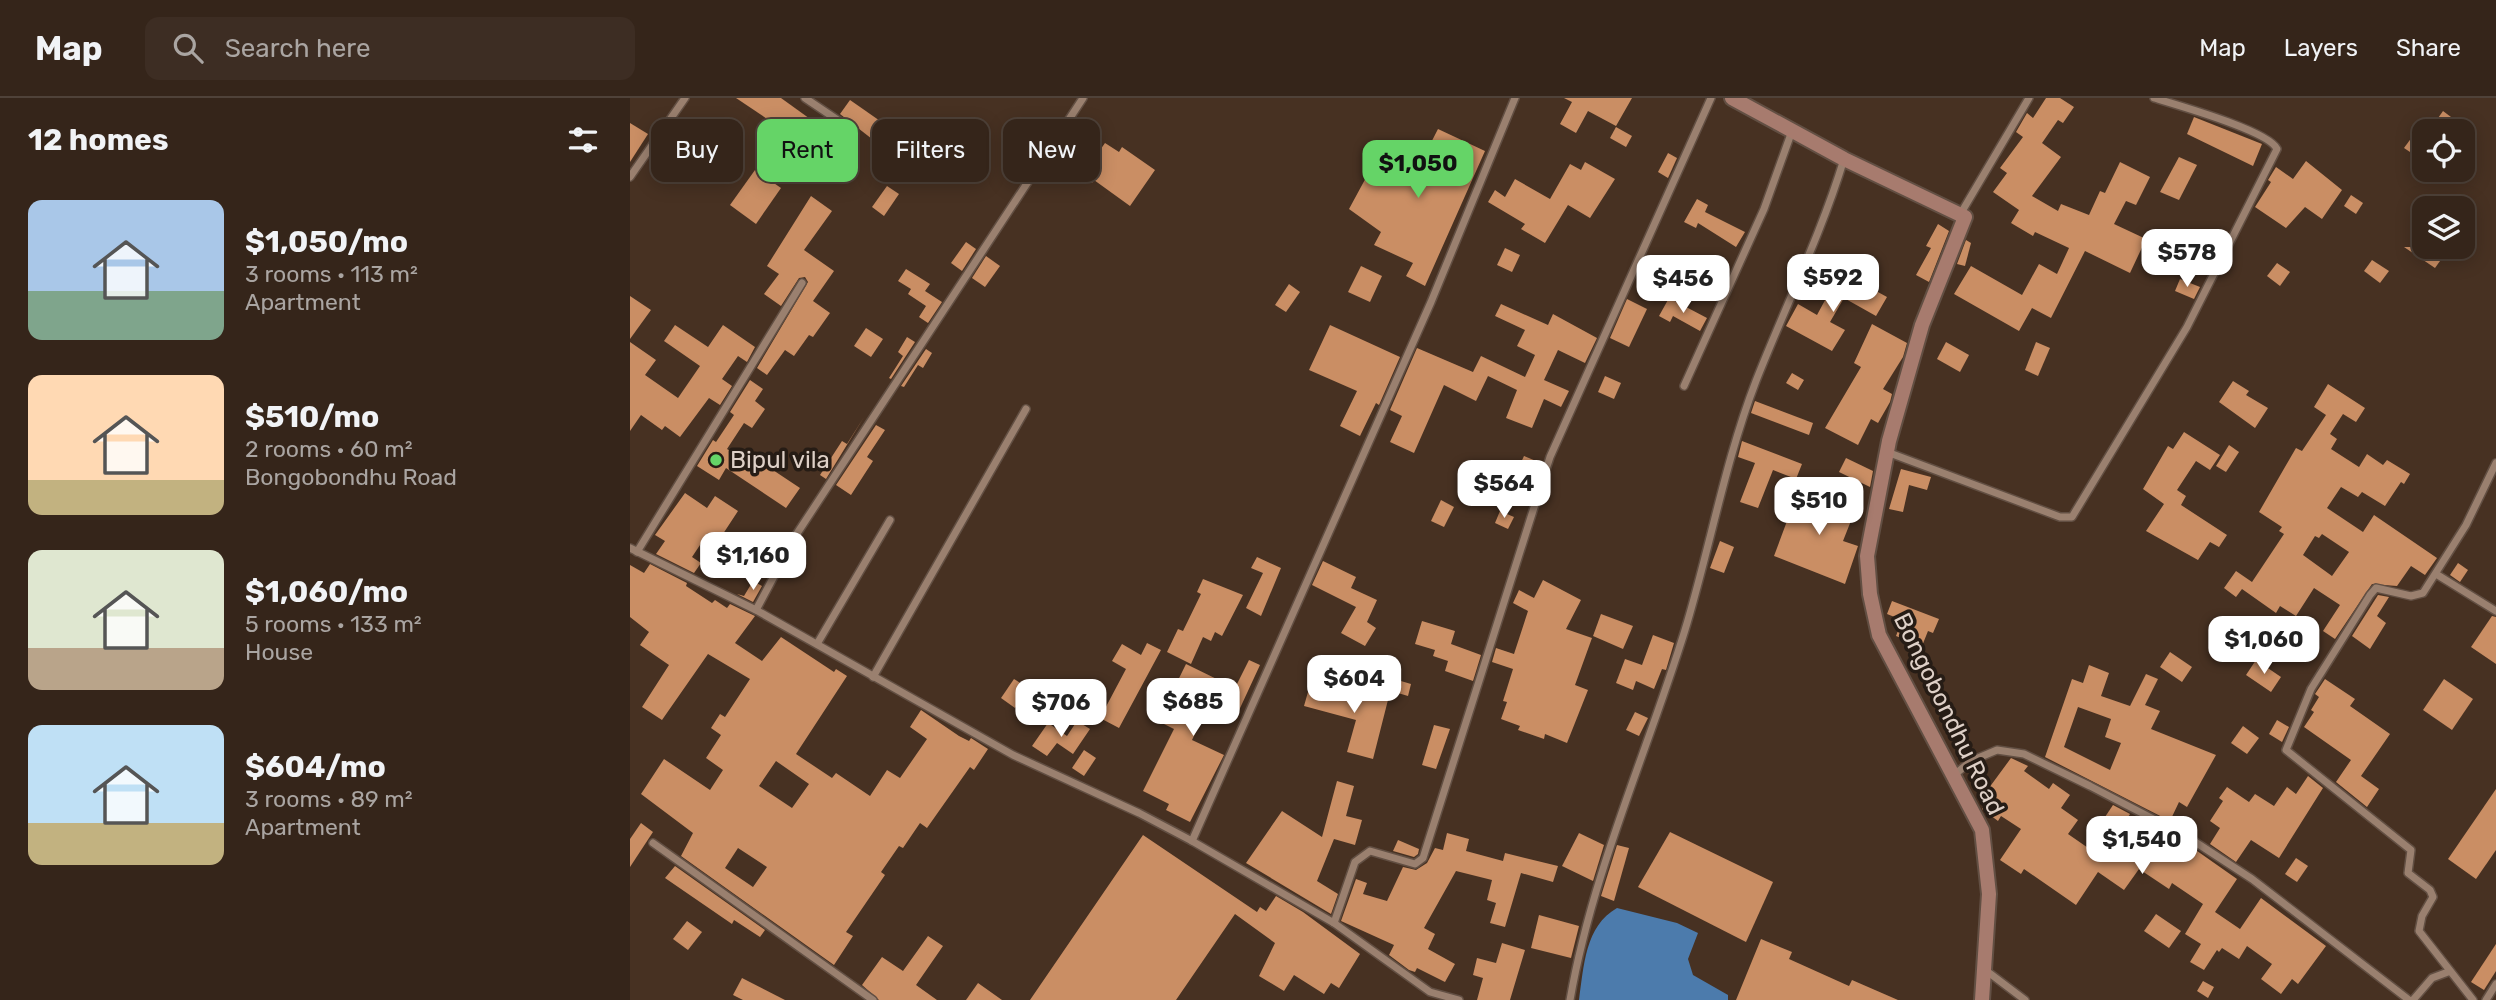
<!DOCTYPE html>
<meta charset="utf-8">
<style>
:root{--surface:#35251a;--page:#3d2d23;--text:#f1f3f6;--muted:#aaa5a2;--line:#4f4239;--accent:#65d467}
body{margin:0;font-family:Rubik,sans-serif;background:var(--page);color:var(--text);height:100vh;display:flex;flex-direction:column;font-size:26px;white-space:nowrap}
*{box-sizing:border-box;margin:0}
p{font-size:23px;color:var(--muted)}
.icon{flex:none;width:38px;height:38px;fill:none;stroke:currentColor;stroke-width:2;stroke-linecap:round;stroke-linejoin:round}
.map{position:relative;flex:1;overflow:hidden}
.sheet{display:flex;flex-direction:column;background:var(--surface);width:630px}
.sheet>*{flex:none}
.guide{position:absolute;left:21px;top:21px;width:665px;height:63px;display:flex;gap:14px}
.controls{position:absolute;left:1782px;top:21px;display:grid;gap:14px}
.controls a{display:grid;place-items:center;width:63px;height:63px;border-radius:14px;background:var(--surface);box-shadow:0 4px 18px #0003,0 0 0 2px var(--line);font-size:35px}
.price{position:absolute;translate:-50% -60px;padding:0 16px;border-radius:14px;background:#fff;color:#222;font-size:23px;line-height:46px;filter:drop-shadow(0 2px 4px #0008)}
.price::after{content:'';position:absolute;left:50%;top:42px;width:21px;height:16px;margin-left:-10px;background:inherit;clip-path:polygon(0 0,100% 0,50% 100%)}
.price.on{background:var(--accent);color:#111}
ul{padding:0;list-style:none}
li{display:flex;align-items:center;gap:21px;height:175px;padding:0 28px}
li span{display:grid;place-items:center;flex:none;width:196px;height:140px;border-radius:14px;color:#555}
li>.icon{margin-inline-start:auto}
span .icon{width:84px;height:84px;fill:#fffc;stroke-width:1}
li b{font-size:30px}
h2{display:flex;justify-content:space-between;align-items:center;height:84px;padding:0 28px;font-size:30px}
.tag{padding:0 24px;border-radius:14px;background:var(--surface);box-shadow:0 4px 18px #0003,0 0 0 2px var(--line);font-size:24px;line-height:63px}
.tag.on{background:var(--accent);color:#111}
header{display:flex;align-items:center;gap:42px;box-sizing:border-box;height:98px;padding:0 35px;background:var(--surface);border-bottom:2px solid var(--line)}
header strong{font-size:33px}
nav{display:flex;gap:38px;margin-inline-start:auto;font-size:24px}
.search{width:490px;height:63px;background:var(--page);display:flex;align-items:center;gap:18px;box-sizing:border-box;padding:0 24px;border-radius:14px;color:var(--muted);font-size:26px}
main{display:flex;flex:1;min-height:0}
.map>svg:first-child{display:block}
.water{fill:#4c7bac}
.building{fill:#ca8e64;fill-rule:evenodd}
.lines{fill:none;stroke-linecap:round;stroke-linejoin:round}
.street-casing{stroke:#624f43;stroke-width:10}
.secondary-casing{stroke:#624f43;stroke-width:18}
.street{stroke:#9a806f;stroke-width:7}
.secondary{stroke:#a77b6e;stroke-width:14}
.poi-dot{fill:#65d467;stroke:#261c15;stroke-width:2.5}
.labels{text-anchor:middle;stroke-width:7;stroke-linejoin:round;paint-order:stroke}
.poi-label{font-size:24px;fill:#ded0c7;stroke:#261c15;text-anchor:start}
.street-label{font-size:24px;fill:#ded0c7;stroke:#261c15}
</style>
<header>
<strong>Map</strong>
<div class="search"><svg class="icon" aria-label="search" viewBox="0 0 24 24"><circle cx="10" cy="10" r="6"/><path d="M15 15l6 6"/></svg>Search here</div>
<nav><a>Map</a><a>Layers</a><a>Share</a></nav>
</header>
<main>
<section class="sheet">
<h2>12 homes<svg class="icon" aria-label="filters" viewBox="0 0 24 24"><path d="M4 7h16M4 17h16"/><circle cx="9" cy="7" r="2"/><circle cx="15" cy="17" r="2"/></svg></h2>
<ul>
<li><span style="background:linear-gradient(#a9c7e8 65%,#7fa58c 0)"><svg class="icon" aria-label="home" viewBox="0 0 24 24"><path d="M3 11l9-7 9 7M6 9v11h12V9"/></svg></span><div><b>$1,050/mo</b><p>3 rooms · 113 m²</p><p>Apartment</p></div></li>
<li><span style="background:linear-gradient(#ffd9b3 75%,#c2b280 0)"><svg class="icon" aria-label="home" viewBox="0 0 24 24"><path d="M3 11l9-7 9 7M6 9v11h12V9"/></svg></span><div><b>$510/mo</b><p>2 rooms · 60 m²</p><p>Bongobondhu Road</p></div></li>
<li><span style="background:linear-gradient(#dfe7d0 70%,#b9a48a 0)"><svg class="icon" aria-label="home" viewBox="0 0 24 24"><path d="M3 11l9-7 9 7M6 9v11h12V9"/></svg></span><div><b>$1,060/mo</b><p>5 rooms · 133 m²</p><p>House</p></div></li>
<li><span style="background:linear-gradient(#bfe0f5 70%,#c2b280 0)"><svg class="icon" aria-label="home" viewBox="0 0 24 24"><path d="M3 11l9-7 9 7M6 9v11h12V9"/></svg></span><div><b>$604/mo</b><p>3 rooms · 89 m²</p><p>Apartment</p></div></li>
</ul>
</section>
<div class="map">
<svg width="1866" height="902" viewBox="0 0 1866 902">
<rect width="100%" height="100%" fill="#473122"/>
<path class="water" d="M987,810L1047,825L1068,835L1058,861L1063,877L1098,897V902H949C954,868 955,828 987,810Z"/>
<g class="building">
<polygon points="106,0 151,0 201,36 188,55"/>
<polygon points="934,0 1002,0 986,28 958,13 946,35 930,26 942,4"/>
<polygon points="1416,0 1430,0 1444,9 1433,25 1428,22 1412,45 1431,59 1402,98 1428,113 1431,106 1459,117 1470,93 1475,95 1490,64 1520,79 1506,107 1496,103 1484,126 1516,141 1500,175 1455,153 1421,220 1402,210 1389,233 1324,196 1341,168 1392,197 1409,166 1427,176 1439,150 1405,134 1403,138 1381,125 1389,112 1363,94 1377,75 1370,70 1393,39 1386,34 1397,15 1403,20"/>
<polygon points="220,2 253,25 242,41 210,16"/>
<polygon points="1813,13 1825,22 1817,33 1799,33"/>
<polygon points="1564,19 1632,46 1623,68 1557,36"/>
<polygon points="0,25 18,36 0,64"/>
<polygon points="986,29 1002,38 996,49 980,40"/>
<polygon points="808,31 855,53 795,188 776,178 783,165 744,147 751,134 719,111 751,52 788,70"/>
<polygon points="1785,35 1794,41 1794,53 1789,60 1774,50"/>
<polygon points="475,45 489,54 492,49 525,72 500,108 464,82 462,85 452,78"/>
<polygon points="1038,55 1047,60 1038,80 1028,74"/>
<polygon points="1549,59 1567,67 1549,102 1530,94"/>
<polygon points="1676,63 1712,92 1692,121 1675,109 1656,130 1625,109 1641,84 1638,82 1646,69 1663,81"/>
<polygon points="955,64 985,81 960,120 938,107 915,145 891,131 895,126 858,104 865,92 875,99 885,81 920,101 940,66 951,72"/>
<polygon points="125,72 151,90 126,126 100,107"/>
<polygon points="257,88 269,96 254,118 242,109"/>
<polygon points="1721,97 1733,105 1726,116 1714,108"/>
<polygon points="181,98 202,113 174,152 204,173 183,203 200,215 183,239 179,237 164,258 155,252 137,277 127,270 178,184 175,179 169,180 151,208 134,196 149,176 137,168"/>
<polygon points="1067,101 1078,107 1075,114 1115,134 1106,149 1068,125 1066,130 1054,124"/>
<polygon points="1308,126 1319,133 1299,184 1286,177 1301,150 1296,148"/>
<polygon points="1336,142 1341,145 1335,168 1327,166"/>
<polygon points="336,144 346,151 332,173 321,165"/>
<polygon points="1774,149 1820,149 1805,170"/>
<polygon points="875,150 890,157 882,174 867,167"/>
<polygon points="1553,156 1566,161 1561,172 1549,167"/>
<polygon points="356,158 370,168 355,189 342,180"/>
<polygon points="1742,162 1759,173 1750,185 1734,173"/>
<polygon points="1647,165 1660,174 1650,188 1637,178"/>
<polygon points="731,168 752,178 740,204 718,194"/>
<polygon points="276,171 300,186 295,193 312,204 298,225 289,219 296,208 278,196 281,191 268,183"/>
<polygon points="1207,180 1234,195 1237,188 1257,199 1246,218 1214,200 1200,224 1215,232 1202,253 1156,228 1168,206 1187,217"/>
<polygon points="1550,181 1570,189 1564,201 1545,193"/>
<polygon points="659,186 670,194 656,214 645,207"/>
<polygon points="0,198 21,212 0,241"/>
<polygon points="1039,200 1077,220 1070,233 1043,218 1040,224 1029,218"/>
<polygon points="997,201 1017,211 999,249 980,240"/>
<polygon points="871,206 918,227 923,216 967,240 955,265 928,252 914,282 939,293 931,309 914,301 902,330 876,320 887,292 858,278 846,303 814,287 784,355 760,344 772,318 760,312 787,250 843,274 851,258 895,279 905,257 887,248 895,232 865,218"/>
<polygon points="1242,226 1277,245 1273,259 1253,291 1262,296 1260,304 1248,325 1241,321 1228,347 1195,330 1231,269 1224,265"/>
<polygon points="45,227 78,249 93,227 125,249 117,264 108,258 92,281 102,288 90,307 79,300 50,339 35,328 32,332 11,317 0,333 0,244 26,262 15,277 48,300 70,268 34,243"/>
<polygon points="700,227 770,259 749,307 746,305 730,338 710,328 727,293 679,272"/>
<polygon points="236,230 253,241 241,259 224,248"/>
<polygon points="277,239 285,244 261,281 259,280 273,258 268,254"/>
<polygon points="1316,244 1339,257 1330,274 1307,261"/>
<polygon points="1406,244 1420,250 1408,278 1395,272"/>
<polygon points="296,251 302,255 293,270 288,267 274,289 271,288"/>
<polygon points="1162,275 1174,282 1168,292 1156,285"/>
<polygon points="975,278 991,285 984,301 968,294"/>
<polygon points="120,282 133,291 125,303 135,311 122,330 114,325 97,351 122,366 125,360 170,390 156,410 96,370 89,382 67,368 83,342 86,344 104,317 100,314"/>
<polygon points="1603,283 1619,293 1616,297 1638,310 1625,330 1589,304"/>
<path d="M1698,286L1735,310L1726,324L1713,316L1700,336L1707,341L1701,351L1729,369L1737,356L1753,367L1757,362L1780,376L1774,386L1771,384L1755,408L1732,394L1728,399L1711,389L1697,410L1733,434L1744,417L1807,460L1795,477L1781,468L1767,488L1742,486L1705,541L1693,533L1710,507L1684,490L1666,518L1650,508L1646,515L1612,491L1606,499L1594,490L1606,473L1622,484L1654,436L1649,433L1652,429L1629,414L1666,350L1672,353L1696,317L1684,309ZM1692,436L1719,454L1702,478L1673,457L1685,438L1689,440Z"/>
<polygon points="1125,303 1183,325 1179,337 1121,315"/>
<polygon points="234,319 196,381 190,377 212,343 217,346"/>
<polygon points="246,327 255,332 237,359 243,363 221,397 206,387"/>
<polygon points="1554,334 1590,357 1580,372 1566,363 1547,392 1556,398 1551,407 1597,437 1589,449 1580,444 1568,462 1516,433 1534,406 1513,391 1538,348 1543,351"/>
<polygon points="1112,343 1172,366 1166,381 1143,372 1128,410 1110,404 1125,365 1108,359"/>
<polygon points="1599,347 1609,354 1596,374 1586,368"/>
<polygon points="894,358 906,363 899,379 887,373"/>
<polygon points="1216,360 1243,373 1240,389 1209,374"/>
<polygon points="1271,371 1301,379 1297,392 1279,387 1273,414 1259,411"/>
<polygon points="1184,391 1226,410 1213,443 1228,448 1215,486 1144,458 1163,407 1175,411"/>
<polygon points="55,395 77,410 85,398 108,413 89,442 78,435 62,459 71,465 64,475 26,456 35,443 25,437"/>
<polygon points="811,402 824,409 814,429 801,423"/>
<polygon points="870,413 884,419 878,431 865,425"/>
<polygon points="1090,443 1104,449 1094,475 1080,470"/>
<polygon points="627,459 651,470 631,518 616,510 633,475 621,470"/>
<polygon points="693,463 726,479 721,490 747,502 737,524 746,530 735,548 711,535 726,509 682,487"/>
<polygon points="1828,465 1838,472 1830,484 1820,477"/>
<path d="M20,466L57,485L56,488L82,505L85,502L97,510L100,506L125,518L105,545L132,563L151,539L204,574L206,571L217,578L166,656L202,680L206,675L240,698L257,672L270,680L297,641L280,629L291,612L329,638L339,643L341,640L358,651L344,672L340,669L297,730L290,725L273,750L269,748L251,774L255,777L216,834L223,838L204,867L51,758L63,735L11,696L34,661L80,692L93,672L76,660L91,637L81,630L90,616L95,619L120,581L78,556L32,622L12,609L39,567L10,547L19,534L0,519V467L14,475ZM146,663L179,686L162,710L129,688ZM108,750L137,769L123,789L95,770Z"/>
<polygon points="573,481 613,497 592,538 585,534 581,543 573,539 561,566 537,554 548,531 553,533 571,496 567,494"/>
<polygon points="913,482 951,502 936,531 962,540 945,587 958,592 937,645 915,636 914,641 888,632 890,628 871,621 877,604 873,603 883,571 862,564 866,550 884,556 898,513 883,505 889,492 904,500"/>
<polygon points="123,483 132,488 123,504 107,496 114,498"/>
<polygon points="1748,497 1759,499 1747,518 1756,525 1740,551 1722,538"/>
<polygon points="1262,503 1309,521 1303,535 1298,533 1292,548 1266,538 1272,522 1257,516"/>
<polygon points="971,516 1003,528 993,551 963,538"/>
<polygon points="1862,518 1866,519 1866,566 1841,549"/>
<polygon points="792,523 825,533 821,546 851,557 843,583 815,573 818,563 803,558 805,552 785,546"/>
<polygon points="1023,537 1044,545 1036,572 1032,571 1024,591 1006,583 1003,592 986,585 995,561 1012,567"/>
<polygon points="517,545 531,552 489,630 470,620 496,571 482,563 492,546 511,557"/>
<polygon points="1540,554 1562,569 1552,584 1530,569"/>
<polygon points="619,562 630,567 605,621 578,608 562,642 594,657 560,724 536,712 539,706 513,693 544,631 528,623 556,566 605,590"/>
<polygon points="1626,562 1651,579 1641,594 1616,577"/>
<path d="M1459,567L1479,575L1471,598L1500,608L1516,576L1528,581L1515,607L1530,613L1521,631L1586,657L1557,709L1549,704L1540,723L1415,659L1442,581L1453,585ZM1448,609L1481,621L1475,639L1491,645L1480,672L1434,649Z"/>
<polygon points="754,578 781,586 778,598 751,590"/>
<polygon points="384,581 398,590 385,610 371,600"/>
<polygon points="1695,581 1725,601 1720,608 1760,636 1731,678 1749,691 1737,709 1706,684 1721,662 1674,629 1684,614 1681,612 1689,599 1685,596"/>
<polygon points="1814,581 1843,601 1822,632 1793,612"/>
<polygon points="680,587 737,602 740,589 760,594 743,661 717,654 726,622 674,608"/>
<polygon points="1005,614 1018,620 1009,638 996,632"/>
<polygon points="1647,622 1659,629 1652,644 1639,636"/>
<polygon points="447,623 460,631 443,656 427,645 417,658 402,648 418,625 437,638"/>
<polygon points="804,627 820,631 806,671 792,667"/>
<polygon points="1613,628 1629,640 1617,656 1601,645"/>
<polygon points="454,652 466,660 454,678 442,670"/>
<polygon points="1381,660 1398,668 1394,673 1419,691 1423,685 1440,697 1431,710 1448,722 1438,736 1464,754 1481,729 1510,750 1524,728 1536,737 1529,748 1551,762 1560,748 1607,781 1585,814 1610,831 1631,800 1696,848 1668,886 1662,881 1651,896 1631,881 1642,866 1617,848 1609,861 1592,850 1589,854 1587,852 1574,872 1560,864 1571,846 1555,836 1573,806 1542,785 1539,791 1509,771 1494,792 1468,774 1446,807 1394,771 1391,776 1370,762 1391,731 1371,718 1368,723 1352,711 1361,698 1356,694"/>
<polygon points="1678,678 1693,690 1649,760 1621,742 1606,764 1580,746 1590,730 1580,723 1593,703 1589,700 1597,689 1619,704 1625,696 1644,708 1657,689 1666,696"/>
<polygon points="707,683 724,688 716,718 732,722 725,747 704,741 687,783 708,796 701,816 616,765 652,713 692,739"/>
<polygon points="1866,691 1866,752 1846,781 1818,761"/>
<polygon points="1483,707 1500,716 1491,730 1475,719"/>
<polygon points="11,725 23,734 0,769 0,741"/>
<polygon points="1040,734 1143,784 1116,844 1008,789"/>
<polygon points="817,735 839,741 836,753 873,763 875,755 928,768 923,784 891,775 875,829 860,825 866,805 857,802 862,782 826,773 794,830 805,836 798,851 825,866 815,884 787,870 785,874 779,872 759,857 764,847 711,823 726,781 737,785 733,796 757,803 773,769 786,772 797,765 805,750 813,752"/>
<polygon points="949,735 974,747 963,783 932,768"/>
<polygon points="513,737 627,814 630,809 636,813 646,798 673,814 730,856 709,890 701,885 694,896 664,877 654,893 629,878 645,845 605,816 546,902 400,902"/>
<polygon points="768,742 789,751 788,756 784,759 763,753"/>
<polygon points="987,747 999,750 984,803 971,798"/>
<polygon points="1666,760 1678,768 1667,784 1655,776"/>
<polygon points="45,768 135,832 130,839 104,822 102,826 35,780"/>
<polygon points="1526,816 1551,833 1539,850 1514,833"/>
<polygon points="909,817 949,828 941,860 901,850"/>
<polygon points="57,823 72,834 58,852 43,841"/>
<polygon points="298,838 313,848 286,887 307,902 249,902 232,887 252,859 273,873"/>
<polygon points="1131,841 1162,854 1159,861 1219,888 1222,882 1268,902 1106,902"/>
<polygon points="872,845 895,852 880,902 847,902 853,880 843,877 847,860 866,865"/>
<polygon points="1866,846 1866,873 1854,892 1841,884"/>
<polygon points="112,880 155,902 113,902 103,897"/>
<polygon points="1573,883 1584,889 1578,900 1567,893"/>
<polygon points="348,885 372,902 336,902"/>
</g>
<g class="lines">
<defs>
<g id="street">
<polyline points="175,0 215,27"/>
<polyline points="0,79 55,0"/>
<polyline points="1331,115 1399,0"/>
<polyline points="1054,288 1134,111 1162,33"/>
<path d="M1257,354L1430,419H1442L1557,229L1647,51C1639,33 1547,7 1524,0"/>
<polyline points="0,450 126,512 383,657 509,715 562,743 704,825 800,894 829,902"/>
<polyline points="7,454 172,185"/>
<polyline points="1806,476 1866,513"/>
<polyline points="126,512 166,437 453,0"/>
<polyline points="187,546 260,422"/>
<polyline points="243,579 396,311"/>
<polyline points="1323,678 1341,663 1367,652 1394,656 1460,688 1556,738 1622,781 1779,902"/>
<polyline points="562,743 801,204 885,0"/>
<polyline points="23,745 243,902"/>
<polyline points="704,825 725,764 740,753 785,766 793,760 920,359 1081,0"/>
<polyline points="1354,871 1395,902"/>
<path d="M940,902C962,775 1017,655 1055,532C1080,450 1095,363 1126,283C1155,209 1191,137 1214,61"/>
<polyline points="1783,902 1802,880 1818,874"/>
<polyline points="1843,902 1789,833 1792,818 1803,799 1800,792 1778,775 1781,752 1656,652 1681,591 1740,497 1746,490 1781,498 1793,495 1836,427 1866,365"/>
<polyline points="1856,902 1866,886"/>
</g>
<polyline id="secondary" points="1102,0 1214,61 1335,119 1292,227 1259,343 1237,458 1240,496 1249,537 1352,732 1359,796 1352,902"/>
</defs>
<use href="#street" class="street-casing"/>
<use href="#secondary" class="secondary-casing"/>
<use href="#street" class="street"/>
<use href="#secondary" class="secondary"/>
</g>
<circle class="poi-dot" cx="86" cy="362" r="7"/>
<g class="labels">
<g class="poi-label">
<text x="100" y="370">Bipul vila</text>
</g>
<g class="street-label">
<text transform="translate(1319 616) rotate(64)" y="8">Bongobondhu Road</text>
</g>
</g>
</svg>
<div class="controls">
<a><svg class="icon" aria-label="locate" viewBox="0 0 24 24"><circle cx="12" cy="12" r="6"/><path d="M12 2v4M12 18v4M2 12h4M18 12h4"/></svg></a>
<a><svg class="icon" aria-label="layers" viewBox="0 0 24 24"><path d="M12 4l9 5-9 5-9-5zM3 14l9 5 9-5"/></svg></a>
</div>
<b class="price on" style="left:788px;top:102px">$1,050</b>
<b class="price" style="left:1557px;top:191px">$578</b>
<b class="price" style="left:1203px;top:216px">$592</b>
<b class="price" style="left:1053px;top:217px">$456</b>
<b class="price" style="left:874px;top:422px">$564</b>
<b class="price" style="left:1189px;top:439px">$510</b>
<b class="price" style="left:123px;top:494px">$1,160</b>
<b class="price" style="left:1634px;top:578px">$1,060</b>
<b class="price" style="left:724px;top:617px">$604</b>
<b class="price" style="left:563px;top:640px">$685</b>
<b class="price" style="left:431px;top:641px">$706</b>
<b class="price" style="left:1512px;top:778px">$1,540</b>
<div class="guide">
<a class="tag">Buy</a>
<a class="tag on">Rent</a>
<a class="tag">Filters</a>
<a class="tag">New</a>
</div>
</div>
</main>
